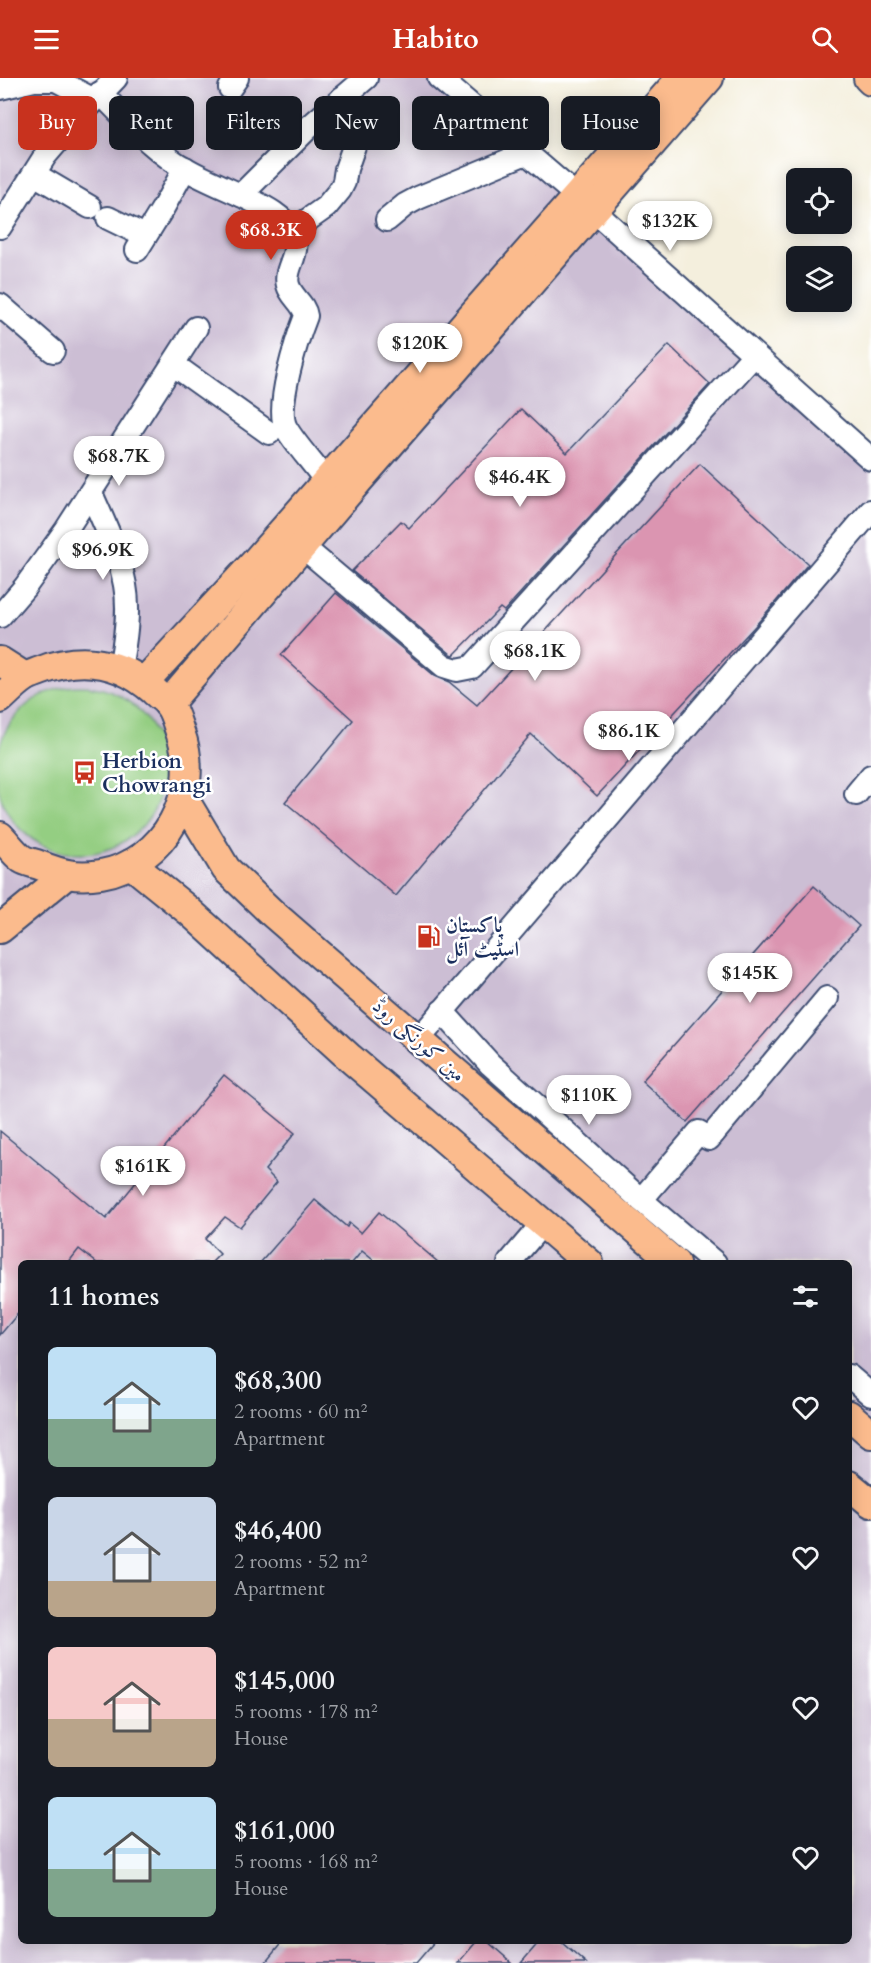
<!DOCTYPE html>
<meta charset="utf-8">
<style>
:root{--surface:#171b24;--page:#20242c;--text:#f1f3f6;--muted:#9ea1a6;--accent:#c8321e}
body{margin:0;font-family:Cardo,Amiri,serif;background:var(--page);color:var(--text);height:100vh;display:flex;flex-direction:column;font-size:22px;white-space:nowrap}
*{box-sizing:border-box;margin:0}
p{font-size:20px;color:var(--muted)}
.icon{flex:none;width:33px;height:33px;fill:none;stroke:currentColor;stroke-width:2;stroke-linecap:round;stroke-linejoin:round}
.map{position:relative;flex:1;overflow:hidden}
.side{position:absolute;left:18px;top:1182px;width:834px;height:684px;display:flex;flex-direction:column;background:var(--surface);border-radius:9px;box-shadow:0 3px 15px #0003}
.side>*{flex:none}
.guide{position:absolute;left:18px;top:18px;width:836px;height:54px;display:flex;gap:12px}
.tools{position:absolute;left:786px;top:90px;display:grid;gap:12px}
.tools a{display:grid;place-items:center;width:66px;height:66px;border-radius:9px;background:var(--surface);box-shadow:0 3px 15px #0003;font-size:30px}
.price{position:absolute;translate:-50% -51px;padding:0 14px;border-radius:21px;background:#fff;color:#222;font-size:20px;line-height:39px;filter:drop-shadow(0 2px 3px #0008)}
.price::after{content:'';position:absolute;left:50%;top:36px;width:18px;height:14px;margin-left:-9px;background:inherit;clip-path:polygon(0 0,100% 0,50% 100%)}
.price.on{background:var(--accent);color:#fff}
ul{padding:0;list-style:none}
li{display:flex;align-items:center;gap:18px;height:150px;padding:0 30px}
li span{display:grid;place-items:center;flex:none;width:168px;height:120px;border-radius:9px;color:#555}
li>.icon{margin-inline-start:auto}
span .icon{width:72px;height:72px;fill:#fffc;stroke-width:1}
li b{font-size:26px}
h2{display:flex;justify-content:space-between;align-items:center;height:72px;padding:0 30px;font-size:26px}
.tag{padding:0 21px;border-radius:9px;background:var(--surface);box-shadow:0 3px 15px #0003;font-size:21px;line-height:54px}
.tag.on{background:var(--accent);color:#fff}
header{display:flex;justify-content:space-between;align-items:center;height:78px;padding:0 30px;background:var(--accent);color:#fff;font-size:27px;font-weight:700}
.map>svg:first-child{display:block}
.industrial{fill:#ccbed4;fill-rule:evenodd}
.green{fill:#94ce82;stroke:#587e70;stroke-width:1.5}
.building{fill:#db95b1}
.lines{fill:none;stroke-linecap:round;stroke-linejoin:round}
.minor-casing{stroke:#3c4c71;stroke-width:26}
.major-casing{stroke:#3c4c71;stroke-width:32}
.minor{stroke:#fff;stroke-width:22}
.major{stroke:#fbbb8d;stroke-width:28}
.labels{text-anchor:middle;stroke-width:5;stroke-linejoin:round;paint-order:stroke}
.poi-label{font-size:21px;font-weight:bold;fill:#1b2f5e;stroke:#fff;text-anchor:start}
.street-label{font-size:21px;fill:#1b2f5e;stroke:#fff}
</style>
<header><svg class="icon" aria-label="menu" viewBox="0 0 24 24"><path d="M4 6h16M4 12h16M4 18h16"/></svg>Habito<svg class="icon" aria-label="search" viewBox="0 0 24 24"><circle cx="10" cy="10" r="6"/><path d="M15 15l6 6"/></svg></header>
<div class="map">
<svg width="871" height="1885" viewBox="0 0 871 1885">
<rect width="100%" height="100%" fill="#fff"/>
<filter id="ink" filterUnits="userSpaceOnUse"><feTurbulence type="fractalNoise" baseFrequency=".0167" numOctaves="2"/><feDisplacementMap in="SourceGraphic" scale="12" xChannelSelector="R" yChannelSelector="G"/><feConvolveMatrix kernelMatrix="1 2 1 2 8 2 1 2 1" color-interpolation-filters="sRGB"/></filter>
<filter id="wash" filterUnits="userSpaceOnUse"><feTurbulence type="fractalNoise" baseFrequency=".008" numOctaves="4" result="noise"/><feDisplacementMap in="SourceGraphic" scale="24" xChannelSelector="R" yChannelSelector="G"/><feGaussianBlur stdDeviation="1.35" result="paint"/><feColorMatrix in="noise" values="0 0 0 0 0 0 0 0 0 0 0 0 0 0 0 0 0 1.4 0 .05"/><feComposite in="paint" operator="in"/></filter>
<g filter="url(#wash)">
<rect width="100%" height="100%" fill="#f4efdd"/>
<path class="industrial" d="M0,0H452L871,372V1885H0ZM21,1185H849V1863H21Z"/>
<circle class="green" cx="80" cy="692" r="84"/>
<g id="blocks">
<g class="building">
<polygon points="669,267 710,306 504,533 500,530 454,577 451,576 352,493 401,443 409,450 521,331 567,375"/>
<polygon points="700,386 808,486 755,548 597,718 531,656 396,818 285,724 353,642 281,577 336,515 435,598 449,604 477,627"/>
<polygon points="814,808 859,848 687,1044 642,1003"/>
<polygon points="224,997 295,1055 265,1092 277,1104 240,1149 225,1139 205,1161 220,1176 211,1185 97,1185 79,1171 68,1185 21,1185 21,1232 0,1257 0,1053 106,1141"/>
<polygon points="315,1122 347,1149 349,1145 361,1155 379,1134 439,1185 377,1185 362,1173 352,1185 260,1185"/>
<polygon points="283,1863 435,1863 416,1885 265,1885"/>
<polygon points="477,1863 487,1863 512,1885 458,1885"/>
<polygon points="540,1863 561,1863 586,1885 521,1885"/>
</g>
</g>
</g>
<g filter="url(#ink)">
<use href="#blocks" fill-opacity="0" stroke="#3c4c71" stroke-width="1.5"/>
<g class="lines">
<defs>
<g id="minor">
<polyline points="439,0 593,132 871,381"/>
<polyline points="0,10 34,2 56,2 94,22"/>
<polyline points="230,10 237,0"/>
<path d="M100,15C127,41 153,73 186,91C206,102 228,111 249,121C263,128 284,138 292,154C303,176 283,189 288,207C291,219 304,225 306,238C297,261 275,329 286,350C295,366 314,386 325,402"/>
<polyline points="34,96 90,129"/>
<polyline points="241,117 310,48 366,0"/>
<polyline points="108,140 145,158"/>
<polyline points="387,142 405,127 418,120 526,75"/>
<polyline points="0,149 45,78 76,42 116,0"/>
<polyline points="292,153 326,129 340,112 344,104 346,91 361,48 357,35 342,20"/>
<polyline points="137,172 163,130 185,90"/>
<polyline points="0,227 53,273"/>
<polyline points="174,287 269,355"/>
<path d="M91,415C104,445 119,475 125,507C130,533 125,564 120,590"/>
<polyline points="303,469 444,588 457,592 472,589 754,277"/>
<polyline points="0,538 25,509 66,452 196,250"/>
<polyline points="856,716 871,698"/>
<polyline points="442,933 490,986 641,1122 715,1185"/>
<polyline points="418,962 871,433"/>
<polyline points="641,1122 699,1054 709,1061 827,920"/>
<polyline points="509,1185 543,1145"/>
<polyline points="849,1298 871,1317"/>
</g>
<g id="major">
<polyline points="868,0 871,3"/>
<polyline points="0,583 25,599"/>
<polyline points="144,604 256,483 681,0"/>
<path d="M0,621C8,614 15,606 24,600C28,597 35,595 40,593C81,577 121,583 154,613C158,617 164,621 168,625C174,633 177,645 180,654C203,715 165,785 101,796C76,800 62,796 39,787C34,785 27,784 22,781C14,775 7,765 0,758"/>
<polyline points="168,626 359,402 709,0"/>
<polyline points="184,721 226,791 271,834 675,1185"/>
<polyline points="131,786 189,833 350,980 589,1185"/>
<polyline points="0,851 66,797"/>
<polyline points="849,1337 871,1356"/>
<polyline points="849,1407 871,1425"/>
</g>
</defs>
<use href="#minor" class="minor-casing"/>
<use href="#major" class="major-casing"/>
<use href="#minor" class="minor"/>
<use href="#major" class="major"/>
</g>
</g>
<defs>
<symbol id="bus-bare" viewBox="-9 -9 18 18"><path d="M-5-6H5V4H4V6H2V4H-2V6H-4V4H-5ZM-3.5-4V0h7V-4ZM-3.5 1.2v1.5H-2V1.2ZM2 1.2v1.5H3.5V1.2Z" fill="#c8321e" stroke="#fff" stroke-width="2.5" paint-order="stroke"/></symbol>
<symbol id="fuel-bare" viewBox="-9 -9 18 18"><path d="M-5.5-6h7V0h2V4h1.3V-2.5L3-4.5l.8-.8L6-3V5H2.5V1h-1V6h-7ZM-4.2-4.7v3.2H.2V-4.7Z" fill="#c8321e" stroke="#fff" stroke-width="2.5" paint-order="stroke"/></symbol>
</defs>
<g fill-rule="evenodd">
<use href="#bus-bare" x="68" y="678" width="33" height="33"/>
<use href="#fuel-bare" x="412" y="842" width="33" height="33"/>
</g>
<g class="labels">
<g class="poi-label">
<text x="102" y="690">Herbion<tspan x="102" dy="24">Chowrangi</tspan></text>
<text x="446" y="854">پاکستان<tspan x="446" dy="24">اسٹیٹ آئل</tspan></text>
</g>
<g class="street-label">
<text transform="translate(419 962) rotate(41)" y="7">مین کورنگی روڈ</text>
</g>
</g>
</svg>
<div class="tools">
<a><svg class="icon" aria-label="locate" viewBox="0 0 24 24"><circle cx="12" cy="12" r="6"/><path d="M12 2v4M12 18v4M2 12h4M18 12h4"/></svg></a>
<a><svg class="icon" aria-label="layers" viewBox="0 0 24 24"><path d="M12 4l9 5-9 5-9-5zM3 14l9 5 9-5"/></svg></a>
</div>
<b class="price" style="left:670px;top:174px">$132K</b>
<b class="price on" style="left:271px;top:183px">$68.3K</b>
<b class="price" style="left:420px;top:296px">$120K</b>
<b class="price" style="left:119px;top:409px">$68.7K</b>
<b class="price" style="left:520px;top:430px">$46.4K</b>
<b class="price" style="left:103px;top:503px">$96.9K</b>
<b class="price" style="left:535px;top:604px">$68.1K</b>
<b class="price" style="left:629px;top:684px">$86.1K</b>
<b class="price" style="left:750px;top:926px">$145K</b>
<b class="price" style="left:589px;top:1048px">$110K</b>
<b class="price" style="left:143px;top:1119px">$161K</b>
<div class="guide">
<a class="tag on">Buy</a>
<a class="tag">Rent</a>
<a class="tag">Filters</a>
<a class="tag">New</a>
<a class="tag">Apartment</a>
<a class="tag">House</a>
</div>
<section class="side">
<h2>11 homes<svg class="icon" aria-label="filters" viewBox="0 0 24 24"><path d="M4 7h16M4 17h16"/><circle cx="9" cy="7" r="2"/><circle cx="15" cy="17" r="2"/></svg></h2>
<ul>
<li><span style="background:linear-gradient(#bfe0f5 60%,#7fa58c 0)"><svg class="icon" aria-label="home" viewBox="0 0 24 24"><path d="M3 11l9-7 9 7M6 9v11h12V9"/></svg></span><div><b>$68,300</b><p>2 rooms · 60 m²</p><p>Apartment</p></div><svg class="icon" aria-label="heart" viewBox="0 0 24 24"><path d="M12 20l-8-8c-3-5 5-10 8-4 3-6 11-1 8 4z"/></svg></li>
<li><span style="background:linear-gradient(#c9d6e8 70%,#b9a48a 0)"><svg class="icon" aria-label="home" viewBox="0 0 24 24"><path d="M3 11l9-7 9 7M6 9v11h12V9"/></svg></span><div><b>$46,400</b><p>2 rooms · 52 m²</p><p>Apartment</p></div><svg class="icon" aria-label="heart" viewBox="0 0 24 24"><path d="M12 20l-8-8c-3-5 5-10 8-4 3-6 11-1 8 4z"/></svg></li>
<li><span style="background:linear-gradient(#f6c9c9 60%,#b9a48a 0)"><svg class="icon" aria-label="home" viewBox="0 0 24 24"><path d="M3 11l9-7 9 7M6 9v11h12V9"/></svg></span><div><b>$145,000</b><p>5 rooms · 178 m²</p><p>House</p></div><svg class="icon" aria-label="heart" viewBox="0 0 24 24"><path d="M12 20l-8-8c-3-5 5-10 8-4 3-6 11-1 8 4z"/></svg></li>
<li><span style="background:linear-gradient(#bfe0f5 60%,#7fa58c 0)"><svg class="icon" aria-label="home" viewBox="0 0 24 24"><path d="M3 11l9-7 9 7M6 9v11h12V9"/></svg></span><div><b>$161,000</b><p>5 rooms · 168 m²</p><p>House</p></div><svg class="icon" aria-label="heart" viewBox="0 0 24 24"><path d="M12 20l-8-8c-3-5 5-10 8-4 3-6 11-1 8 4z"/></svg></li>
</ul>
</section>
</div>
